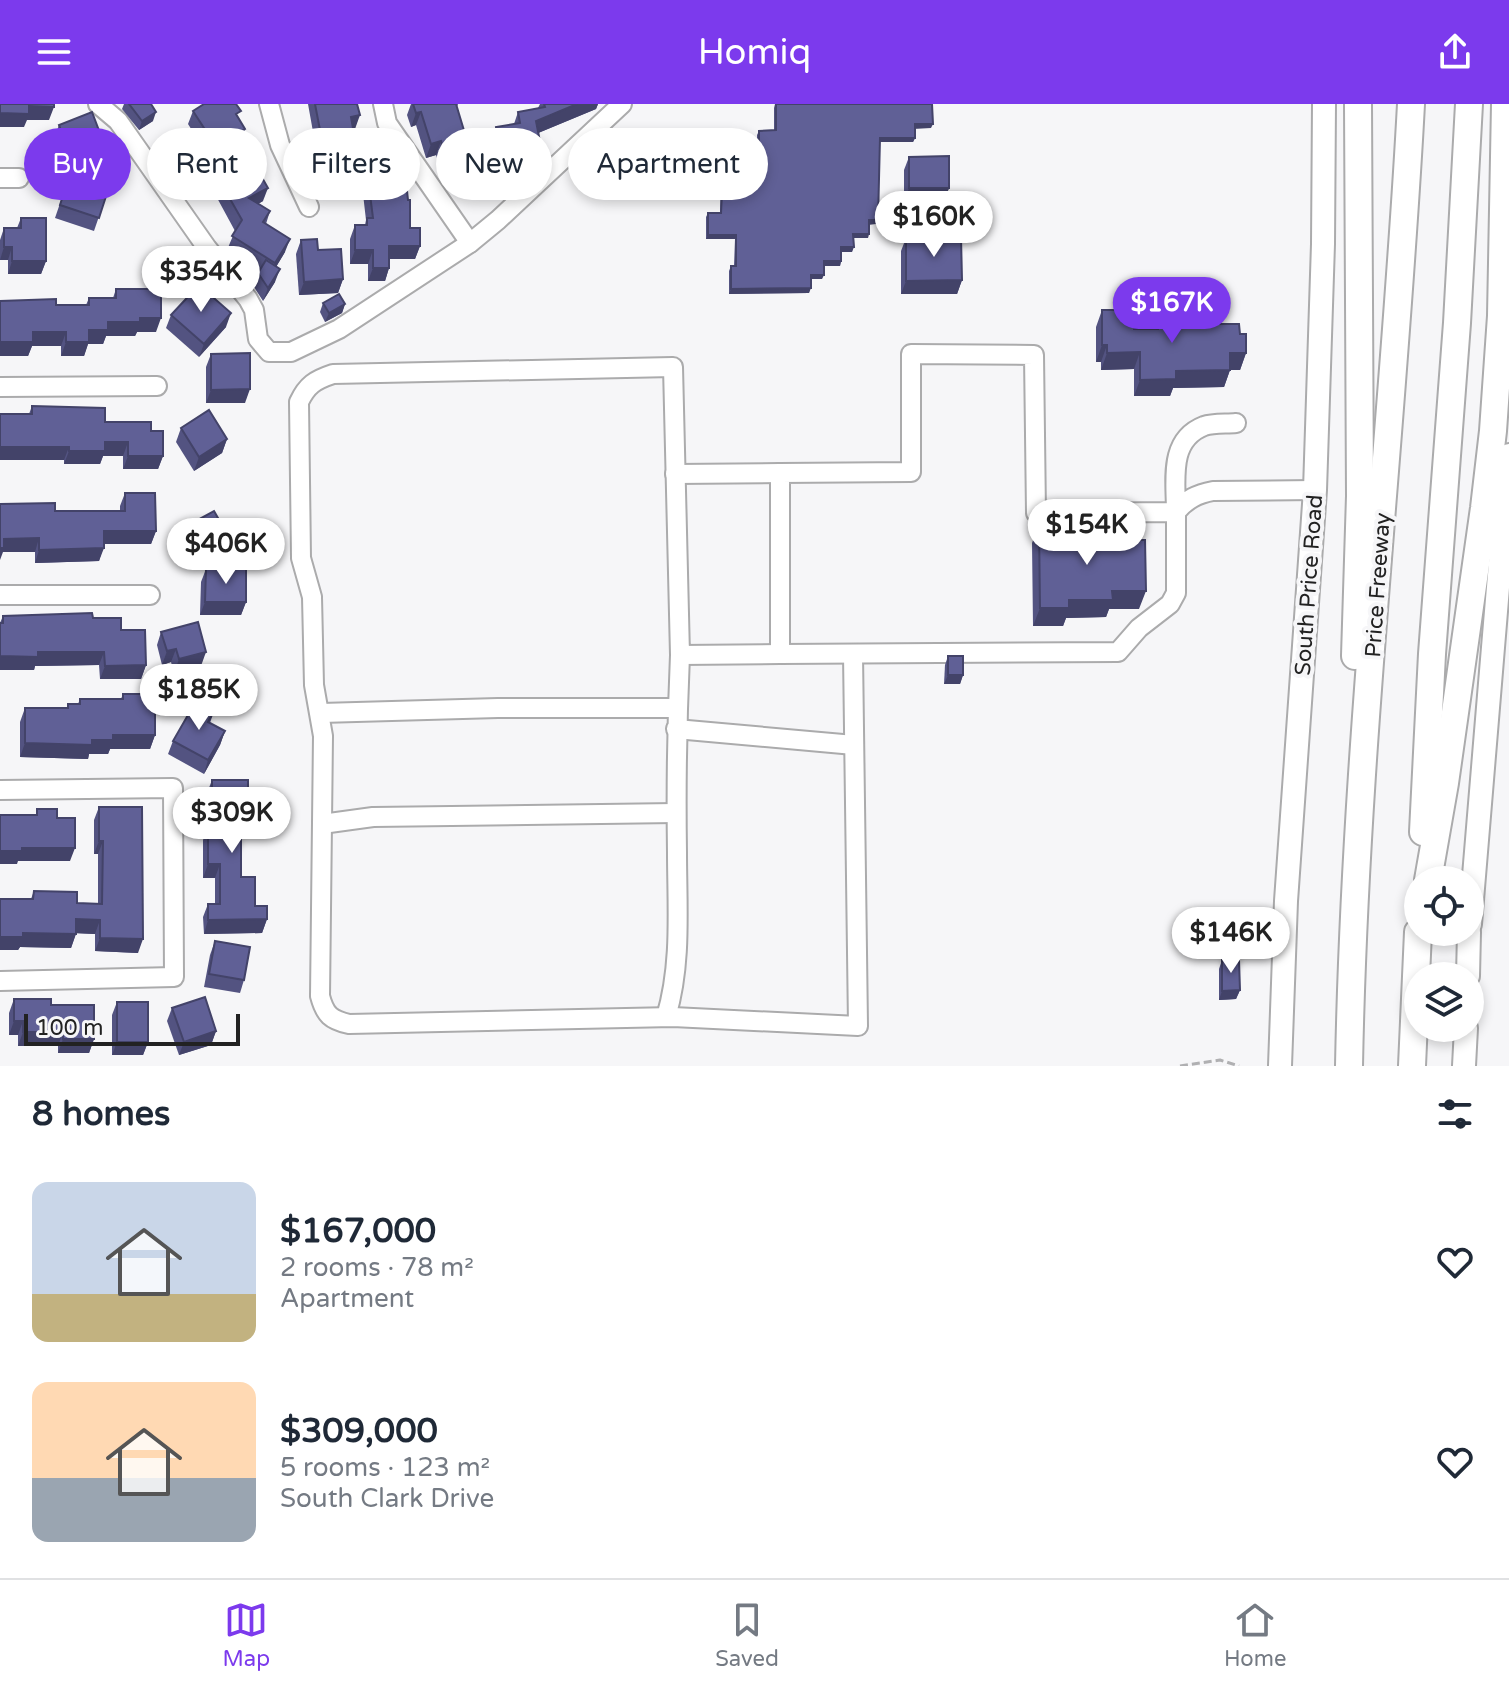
<!DOCTYPE html>
<meta charset="utf-8">
<style>
:root{--surface:#fff;--page:#f6f6f7;--text:#1f2937;--muted:#747a83;--line:#e0e1e3;--accent:#7c3aed}
body{margin:0;font-family:"Varela Round",sans-serif;background:var(--page);color:var(--text);height:100vh;display:flex;flex-direction:column;font-size:30px;white-space:nowrap}
*{box-sizing:border-box;margin:0}
p{font-size:26px;color:var(--muted)}
.icon{flex:none;width:44px;height:44px;fill:none;stroke:currentColor;stroke-width:2;stroke-linecap:round;stroke-linejoin:round}
.map{position:relative;height:962px;overflow:hidden}
.sheet{display:flex;flex-direction:column;background:var(--surface);flex:1}
.sheet>*{flex:none}
.banner{position:absolute;left:24px;top:24px;width:800px;height:72px;display:flex;gap:16px}
.tools{position:absolute;left:1404px;top:762px;display:grid;gap:16px}
.tools a{display:grid;place-items:center;width:80px;height:80px;border-radius:50%;background:var(--surface);box-shadow:0 4px 12px #0003;font-size:40px}
.scale{position:absolute;left:24px;bottom:20px;width:216px;box-sizing:border-box;padding-left:8px;border:4px solid #222;border-top:0;font-size:22px;line-height:28px;white-space:nowrap;color:#222;-webkit-text-stroke:6px #f6f6f8;paint-order:stroke}
.price{position:absolute;translate:-50% -68px;padding:0 18px;border-radius:28px;background:#fff;color:#222;font-size:26px;line-height:52px;filter:drop-shadow(0 2px 4px #0008)}
.price::after{content:'';position:absolute;left:50%;top:48px;width:24px;height:18px;margin-left:-12px;background:inherit;clip-path:polygon(0 0,100% 0,50% 100%)}
.price.current{background:var(--accent);color:#fff}
ul{padding:0;list-style:none}
li{display:flex;align-items:center;gap:24px;height:200px;padding:0 32px}
li span{display:grid;place-items:center;flex:none;width:224px;height:160px;border-radius:16px;color:#555}
li>.icon{margin-inline-start:auto}
span .icon{width:96px;height:96px;fill:#fffc;stroke-width:1}
li b{font-size:34px}
h2{display:flex;justify-content:space-between;align-items:center;height:96px;padding:0 32px;font-size:34px}
.chip{padding:0 28px;border-radius:36px;background:var(--surface);box-shadow:0 4px 12px #0003;font-size:28px;line-height:72px}
.chip.current{background:var(--accent);color:#fff}
header{display:flex;justify-content:space-between;align-items:center;height:104px;padding:0 32px;background:var(--accent);color:#fff;font-size:36px;font-weight:600}
.menu{display:flex;justify-content:space-around;align-items:center;height:112px;border-top:2px solid var(--line);background:var(--surface);font-size:22px;color:var(--muted)}
.menu a{display:grid;justify-items:center;gap:4px}
.menu .current{color:var(--accent)}
.map>svg:first-child{display:block}
.lines{fill:none;stroke-linecap:round;stroke-linejoin:round}
.minor-casing{stroke:#ababac;stroke-width:22}
.major-casing{stroke:#ababac;stroke-width:26}
.highway-casing{stroke:#ababac;stroke-width:30}
.path{stroke:#b0b0b2;stroke-width:3;stroke-dasharray:8 4;stroke-linecap:butt}
.minor{stroke:#fff;stroke-width:18}
.major{stroke:#fff;stroke-width:22}
.highway{stroke:#fff;stroke-width:26}
.wall{fill:#535381}
.shaded-wall{fill:#434369}
.building{fill:#606096;stroke:#434369;stroke-width:2}
.labels{text-anchor:middle;stroke-width:8;stroke-linejoin:round;paint-order:stroke}
.street-label{font-size:22px;fill:#222;stroke:#f6f6f8}
</style>
<header><svg class="icon" aria-label="menu" viewBox="0 0 24 24"><path d="M4 6h16M4 12h16M4 18h16"/></svg>Homiq<svg class="icon" aria-label="share" viewBox="0 0 24 24"><path d="M12 15V3M7 8l5-5 5 5M5 13v7h14v-7"/></svg></header>
<div class="map">
<svg width="1509" height="962" viewBox="0 0 1509 962">
<rect width="100%" height="100%" fill="#f6f6f8"/>
<g class="lines">
<defs>
<g id="minor">
<polyline points="98,0 118,17 207,144 248,195 254,206 258,235 269,248 291,248 339,225 470,139"/>
<polyline points="269,0 280,41 309,103"/>
<polyline points="383,0 387,19 470,139 498,116 622,0"/>
<polyline points="0,74 19,74"/>
<polyline points="0,283 157,282"/>
<path d="M1236,319C1226,320 1213,319 1204,322C1168,336 1176,377 1176,408L1036,409L1034,251L911,250V368L780,369V550L1118,548L1139,524L1170,500L1176,489V408C1187,395 1197,390 1213,387L1315,386"/>
<polyline points="675,370 780,369"/>
<polyline points="0,491 150,491"/>
<path d="M780,550L680,551L673,263L333,270C315,276 307,281 299,298L301,454L312,493L314,581L323,632L320,892C325,911 331,916 349,920L673,913L858,922L853,550"/>
<polyline points="321,609 498,604 677,604"/>
<polyline points="676,625 854,641"/>
<polyline points="0,686 173,684 174,873 0,877"/>
<polyline points="322,720 373,713 676,709"/>
<path d="M666,913C682,860 677,803 677,748C676,682 677,617 680,551"/>
</g>
<g id="major">
<polyline points="1470,820 1509,351"/>
<polyline points="1468,872 1469,828"/>
<polyline points="1280,962 1286,797 1315,386 1323,140 1324,0"/>
<polyline points="1464,962 1466,924"/>
</g>
<g id="highway">
<polyline points="1355,552 1360,392 1358,0"/>
<polyline points="1423,728 1432,550 1457,219 1469,0"/>
<polyline points="1428,776 1445,679 1484,404 1493,327 1501,212 1505,0"/>
<path d="M1349,962C1355,641 1394,321 1411,0"/>
<polyline points="1412,962 1418,828"/>
</g>
</defs>
<use href="#minor" class="minor-casing"/>
<use href="#major" class="major-casing"/>
<use href="#highway" class="highway-casing"/>
<polyline class="path" points="1180,962 1220,956 1239,962"/>
<use href="#minor" class="minor"/>
<use href="#major" class="major"/>
<use href="#highway" class="highway"/>
</g>
<g class="wall">
<polygon points="124,0 151,0 153,17 139,26 122,5"/>
<polygon points="308,0 357,0 355,25 353,25 351,55 319,61"/>
<polygon points="411,0 458,0 457,3 464,56 440,64 436,51 426,54 416,21 411,23 407,11"/>
<polygon points="540,0 598,0 596,5 538,29 536,64 487,73 482,48 488,33 493,32 496,23 514,20 518,8 538,4"/>
<polygon points="775,0 931,24 915,24 915,34 913,38 880,38 878,116 876,120 869,120 868,134 854,134 852,148 841,148 841,157 840,162 824,162 822,175 811,175 809,189 729,190 729,167 731,162 734,162 735,135 706,135 706,113 708,109 720,109 721,73 723,68 733,68 734,45 736,40 757,40 757,31 759,27 774,26 774,4"/>
<polygon points="193,7 238,14 245,25 244,30 259,67 263,97 258,100 270,107 266,120 285,148 276,163 275,178 263,197 254,183 260,166 227,146 235,127 209,79 213,65 216,64 188,20"/>
<polygon points="59,21 101,32 94,58 66,68 54,35"/>
<polygon points="365,51 399,56 409,67 406,77 410,124 420,142 415,155 389,155 389,164 385,177 368,177 368,160 350,160 350,135 355,121 365,121 366,116 360,64"/>
<polygon points="909,53 949,84 944,97 904,97 904,66"/>
<polygon points="70,70 109,83 94,127 55,114"/>
<polygon points="21,114 46,157 41,170 8,170 8,156 0,156 0,136 4,124 17,124"/>
<polygon points="906,134 962,176 957,190 901,190 901,147"/>
<polygon points="301,136 318,146 343,175 338,189 299,191 296,150"/>
<polygon points="116,185 156,228 137,228 135,232 106,232 103,240 88,240 84,252 61,252 61,242 32,242 28,252 0,252 56,201 86,201 89,194 113,194"/>
<polygon points="323,199 345,200 342,209 325,218 320,208"/>
<polygon points="1102,206 1134,225 1156,225 1158,220 1240,230 1246,249 1240,266 1230,266 1224,283 1173,284 1170,292 1134,292 1134,265 1101,266 1101,258 1096,258 1096,223"/>
<polygon points="171,211 226,223 199,253 166,224"/>
<polygon points="211,250 245,299 206,299 206,263"/>
<polygon points="32,302 151,327 163,352 158,365 123,365 123,352 103,352 100,360 64,360 64,356 0,356 29,310"/>
<polygon points="181,324 227,335 222,349 194,367 176,338"/>
<polygon points="125,389 156,427 151,440 104,440 99,457 35,459 35,448 3,448 0,400 55,407 120,407 120,402"/>
<polygon points="1039,421 1069,427 1081,436 1139,505 1109,505 1106,513 1066,514 1063,522 1033,522 1032,439"/>
<polygon points="183,424 225,448 194,466 179,438"/>
<polygon points="206,465 246,498 241,511 200,511 201,478"/>
<polygon points="3,512 93,514 121,526 146,561 141,575 100,575 99,561 35,562 34,566 0,566 0,519"/>
<polygon points="161,528 201,562 174,569 171,558 162,561 157,541"/>
<polygon points="948,552 963,571 960,580 944,580 945,561"/>
<polygon points="123,590 155,631 150,645 110,645 108,650 89,650 88,655 20,653 20,618 25,604 67,604 68,600 78,600 80,595 121,595"/>
<polygon points="214,607 210,619 225,627 220,641 204,670 168,650 173,637"/>
<polygon points="212,676 248,709 243,723 241,723 241,773 255,802 267,815 262,829 204,830 203,813 208,800 215,800 215,774 203,774 203,736 208,723 214,723 214,712 207,712 207,689"/>
<polygon points="99,703 138,849 95,847 95,830 76,829 71,844 20,843 18,846 0,846 31,795 34,787 77,799 98,799 98,750 94,750 94,716"/>
<polygon points="215,837 244,876 240,889 204,883 210,851"/>
<polygon points="1222,856 1240,886 1236,895 1219,896 1219,865"/>
<polygon points="14,895 51,901 94,935 89,949 58,949 58,942 18,942 18,931 9,931 9,909"/>
<polygon points="117,898 148,938 143,951 112,951 112,911"/>
<polygon points="172,904 216,927 211,941 179,951 167,917"/>
</g>
<g class="shaded-wall">
<polygon points="577,0 598,0 596,5 531,32 536,17"/>
<polygon points="29,2 54,3 49,16 27,16 24,23 0,23 0,9"/>
<polygon points="156,8 153,17 139,26 142,17"/>
<polygon points="421,8 416,21 411,23 416,9"/>
<polygon points="360,11 355,25 346,27 351,13"/>
<polygon points="915,20 933,20 931,24 913,25"/>
<polygon points="101,32 94,58 66,68 71,54 95,34"/>
<polygon points="880,34 915,34 913,38 879,38"/>
<polygon points="441,37 436,51 426,54 431,40"/>
<polygon points="356,41 351,55 319,61 324,47"/>
<polygon points="469,43 464,56 440,64 445,50"/>
<polygon points="542,48 536,64 487,73 493,57"/>
<polygon points="268,84 263,97 244,108 249,94"/>
<polygon points="909,84 949,84 944,97 904,97"/>
<polygon points="869,116 878,116 876,120 868,121"/>
<polygon points="853,130 869,130 868,134 852,134"/>
<polygon points="708,131 736,131 735,135 706,135"/>
<polygon points="290,135 285,148 270,173 275,159"/>
<polygon points="389,142 420,142 415,155 385,155"/>
<polygon points="4,143 12,143 8,156 0,156"/>
<polygon points="841,143 854,143 852,148 839,148"/>
<polygon points="355,146 373,146 368,160 350,160"/>
<polygon points="12,157 46,157 41,170 8,170"/>
<polygon points="824,157 841,157 840,162 822,162"/>
<polygon points="373,164 389,164 385,177 368,177"/>
<polygon points="280,165 275,178 263,197 268,184"/>
<polygon points="811,171 824,171 822,175 809,175"/>
<polygon points="343,175 338,189 299,191 304,178"/>
<polygon points="962,176 957,190 901,190 906,177"/>
<polygon points="811,184 809,189 729,190 731,185"/>
<polygon points="345,200 342,209 325,218 329,209"/>
<polygon points="231,209 226,223 199,253 204,240"/>
<polygon points="140,214 161,214 156,228 137,228 135,232 106,232 103,240 88,240 84,252 61,252 66,238 89,226 108,218"/>
<polygon points="33,228 66,228 61,242 32,242 28,252 0,252 0,238"/>
<polygon points="1102,241 1107,241 1101,258 1096,258"/>
<polygon points="1140,248 1134,265 1101,266 1107,249"/>
<polygon points="1230,249 1246,249 1240,266 1224,266"/>
<polygon points="1230,266 1224,283 1173,284 1170,292 1134,292 1140,276 1176,267"/>
<polygon points="250,285 245,299 206,299 211,286"/>
<polygon points="227,335 222,349 194,367 199,353"/>
<polygon points="105,338 128,338 123,352 103,352 100,360 64,360 69,347"/>
<polygon points="0,343 69,343 64,356 0,356"/>
<polygon points="128,352 163,352 158,365 123,365"/>
<polygon points="104,427 156,427 151,440 99,440"/>
<polygon points="39,434 35,448 3,448 0,456 0,444 4,435"/>
<polygon points="230,435 225,448 194,466 199,452"/>
<polygon points="104,444 99,457 35,459 39,446"/>
<polygon points="1112,487 1146,487 1139,505 1109,505 1106,513 1066,514 1063,522 1033,522 1040,504 1069,496"/>
<polygon points="205,498 246,498 241,511 200,511"/>
<polygon points="176,545 171,558 162,561 167,547"/>
<polygon points="38,548 104,548 99,561 35,562 34,566 0,566 0,552"/>
<polygon points="206,548 201,562 174,569 179,555"/>
<polygon points="146,561 141,575 100,575 105,562"/>
<polygon points="948,571 963,571 960,580 944,580"/>
<polygon points="225,627 220,641 204,670 208,656"/>
<polygon points="113,631 155,631 150,645 110,645 108,650 89,650 88,655 20,653 25,639 92,636"/>
<polygon points="212,699 219,699 214,712 207,712"/>
<polygon points="241,709 248,709 243,723 236,723"/>
<polygon points="99,737 103,737 98,750 94,750"/>
<polygon points="22,744 75,744 70,757 18,757 17,760 0,760 0,747"/>
<polygon points="208,760 220,760 215,774 203,774"/>
<polygon points="76,815 100,816 95,830 71,829"/>
<polygon points="267,815 262,829 204,830 208,816"/>
<polygon points="23,829 76,830 71,844 20,843 18,846 0,846 0,833"/>
<polygon points="100,834 143,835 138,849 95,847"/>
<polygon points="1240,886 1236,895 1219,896 1222,887"/>
<polygon points="14,917 23,917 18,931 9,931"/>
<polygon points="216,927 211,941 179,951 184,938"/>
<polygon points="23,928 63,928 58,942 18,942"/>
<polygon points="63,935 94,935 89,949 58,949"/>
<polygon points="117,938 148,938 143,951 112,951"/>
</g>
<g class="building">
<polygon points="0,0 54,0 54,3 29,2 29,10 0,9"/>
<polygon points="129,0 151,0 156,8 142,17"/>
<polygon points="204,0 236,0 241,7 236,10 245,25 242,27 261,60 256,63 268,84 249,94 270,107 263,118 290,135 275,159 232,132 242,116 213,65 226,58 193,7"/>
<polygon points="315,0 357,0 360,11 351,13 356,41 324,47"/>
<polygon points="413,0 456,0 469,43 445,50 441,37 431,40 421,8 416,9"/>
<polygon points="544,0 577,0 536,17 542,48 493,57 488,33 497,31 496,23 520,19 518,8 545,3"/>
<polygon points="776,0 932,0 933,20 915,20 915,34 880,34 878,116 869,116 869,130 853,130 854,143 841,143 841,157 824,157 824,171 811,171 811,184 731,185 731,162 736,162 736,131 708,131 708,109 721,109 723,68 735,68 736,40 759,40 759,27 776,26"/>
<polygon points="92,8 101,32 95,34 99,44 71,54 59,21"/>
<polygon points="398,47 399,56 408,55 409,67 405,68 408,96 410,96 410,124 420,124 420,142 389,142 389,164 373,164 373,146 355,146 355,121 367,121 367,114 373,114 365,51"/>
<polygon points="949,52 949,84 909,84 909,53"/>
<polygon points="70,70 109,83 99,114 60,101"/>
<polygon points="21,114 46,114 46,157 12,157 12,143 4,143 4,124 21,124"/>
<polygon points="961,133 962,176 906,177 906,134"/>
<polygon points="317,135 318,146 341,145 343,175 304,178 301,136"/>
<polygon points="266,156 280,165 268,184 258,169"/>
<polygon points="199,181 231,209 204,240 171,211"/>
<polygon points="116,185 161,185 161,214 140,214 140,218 108,218 108,226 89,226 89,238 66,238 66,228 33,228 33,238 0,238 0,197 56,195 56,201 89,201 89,194 116,194"/>
<polygon points="339,190 345,200 329,209 323,199"/>
<polygon points="1102,206 1134,206 1134,225 1158,225 1158,220 1239,220 1240,230 1246,230 1246,249 1230,249 1230,266 1176,267 1176,275 1140,276 1140,248 1107,249 1107,241 1102,241"/>
<polygon points="250,249 250,285 211,286 211,250"/>
<polygon points="32,302 105,304 105,318 151,318 151,327 163,327 163,352 128,352 128,338 105,338 105,347 69,347 69,343 0,343 0,310 32,310"/>
<polygon points="209,306 227,335 199,353 181,324"/>
<polygon points="125,389 155,389 156,427 104,427 104,444 39,446 39,434 4,435 4,444 0,444 0,400 55,399 55,407 125,407"/>
<polygon points="214,407 230,435 199,452 183,424"/>
<polygon points="1039,421 1069,421 1069,427 1081,427 1081,436 1145,436 1146,487 1112,487 1113,496 1069,496 1069,504 1040,504"/>
<polygon points="206,465 246,465 246,498 205,498"/>
<polygon points="92,509 93,514 121,514 121,526 145,526 146,561 105,562 104,548 38,548 38,553 0,552 0,519 3,519 3,512"/>
<polygon points="198,518 206,548 179,555 176,545 167,547 161,528"/>
<rect x="948" y="552" width="15" height="19"/>
<polygon points="123,590 155,590 155,631 113,631 113,636 92,636 92,641 25,639 25,604 68,604 68,600 80,600 80,595 123,595"/>
<polygon points="196,597 214,607 208,618 225,627 208,656 173,637"/>
<polygon points="212,676 248,676 248,709 241,709 241,773 255,773 255,802 267,802 267,815 208,816 208,800 220,800 220,760 208,760 208,723 219,723 219,699 212,699"/>
<polygon points="99,703 142,703 143,835 100,834 100,816 76,815 76,830 23,829 23,833 0,833 0,795 33,795 34,787 77,788 77,799 102,800 103,737 99,737"/>
<polygon points="37,705 57,705 57,714 75,714 75,744 22,744 22,747 0,747 0,711 37,711"/>
<polygon points="215,837 250,843 244,876 209,870"/>
<polygon points="1222,856 1239,856 1240,886 1222,887"/>
<polygon points="205,893 216,927 184,938 172,904"/>
<polygon points="14,895 51,895 51,901 94,901 94,935 63,935 63,928 23,928 23,917 14,917"/>
<rect x="117" y="898" width="31" height="40"/>
</g>
<g class="labels">
<g class="street-label">
<text transform="translate(1308 481) rotate(-86)" y="8">South Price Road</text>
<text transform="translate(1377 481) rotate(-86)" y="8">Price Freeway</text>
</g>
</g>
</svg>
<div class="tools">
<a><svg class="icon" aria-label="locate" viewBox="0 0 24 24"><circle cx="12" cy="12" r="6"/><path d="M12 2v4M12 18v4M2 12h4M18 12h4"/></svg></a>
<a><svg class="icon" aria-label="layers" viewBox="0 0 24 24"><path d="M12 4l9 5-9 5-9-5zM3 14l9 5 9-5"/></svg></a>
</div>
<div class="scale">100 m</div>
<b class="price" style="left:934px;top:155px">$160K</b>
<b class="price" style="left:201px;top:210px">$354K</b>
<b class="price current" style="left:1172px;top:241px">$167K</b>
<b class="price" style="left:1087px;top:463px">$154K</b>
<b class="price" style="left:226px;top:482px">$406K</b>
<b class="price" style="left:199px;top:628px">$185K</b>
<b class="price" style="left:232px;top:751px">$309K</b>
<b class="price" style="left:1231px;top:871px">$146K</b>
<div class="banner">
<a class="chip current">Buy</a>
<a class="chip">Rent</a>
<a class="chip">Filters</a>
<a class="chip">New</a>
<a class="chip">Apartment</a>
</div>
</div>
<section class="sheet">
<h2>8 homes<svg class="icon" aria-label="filters" viewBox="0 0 24 24"><path d="M4 7h16M4 17h16"/><circle cx="9" cy="7" r="2"/><circle cx="15" cy="17" r="2"/></svg></h2>
<ul>
<li><span style="background:linear-gradient(#c9d6e8 70%,#c2b280 0)"><svg class="icon" aria-label="home" viewBox="0 0 24 24"><path d="M3 11l9-7 9 7M6 9v11h12V9"/></svg></span><div><b>$167,000</b><p>2 rooms · 78 m²</p><p>Apartment</p></div><svg class="icon" aria-label="heart" viewBox="0 0 24 24"><path d="M12 20l-8-8c-3-5 5-10 8-4 3-6 11-1 8 4z"/></svg></li>
<li><span style="background:linear-gradient(#ffd9b3 60%,#9aa5b1 0)"><svg class="icon" aria-label="home" viewBox="0 0 24 24"><path d="M3 11l9-7 9 7M6 9v11h12V9"/></svg></span><div><b>$309,000</b><p>5 rooms · 123 m²</p><p>South Clark Drive</p></div><svg class="icon" aria-label="heart" viewBox="0 0 24 24"><path d="M12 20l-8-8c-3-5 5-10 8-4 3-6 11-1 8 4z"/></svg></li>
</ul>
</section>
<nav class="menu">
<a class="current"><svg class="icon" aria-label="map" viewBox="0 0 24 24"><path d="M3 6l6-2 6 2 6-2v14l-6 2-6-2-6 2zM9 4v14M15 6v14"/></svg>Map</a>
<a><svg class="icon" aria-label="saved" viewBox="0 0 24 24"><path d="M7 4h10v16l-5-4-5 4z"/></svg>Saved</a>
<a><svg class="icon" aria-label="home" viewBox="0 0 24 24"><path d="M3 11l9-7 9 7M6 9v11h12V9"/></svg>Home</a>
</nav>
